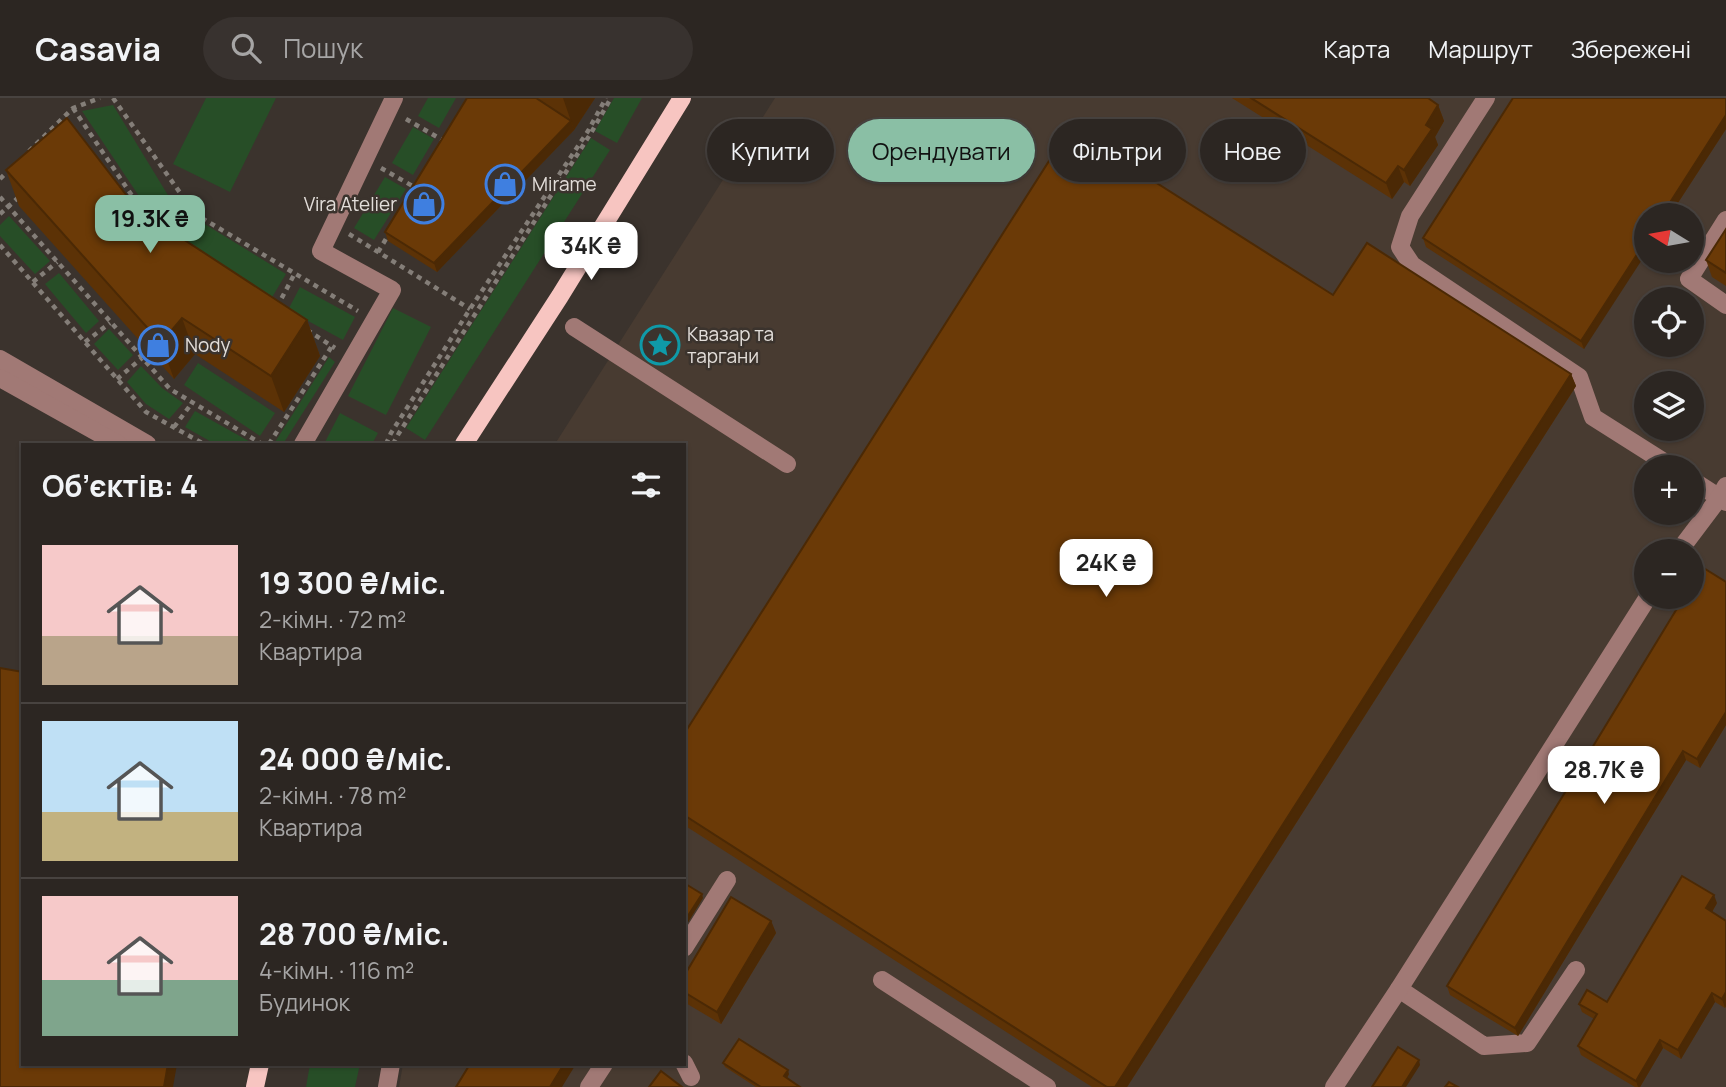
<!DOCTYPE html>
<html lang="uk">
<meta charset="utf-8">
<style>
:root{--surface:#2c2622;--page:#38322f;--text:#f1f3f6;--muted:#a6a5a5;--line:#484340;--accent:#8abfa5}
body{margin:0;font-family:Manrope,sans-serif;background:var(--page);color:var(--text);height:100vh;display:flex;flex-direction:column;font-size:26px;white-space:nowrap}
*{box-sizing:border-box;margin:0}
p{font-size:23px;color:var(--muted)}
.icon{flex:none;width:38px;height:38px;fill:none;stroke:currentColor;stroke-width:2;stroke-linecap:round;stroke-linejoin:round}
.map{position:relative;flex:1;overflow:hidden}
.side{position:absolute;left:21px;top:345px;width:665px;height:623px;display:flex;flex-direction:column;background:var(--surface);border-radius:0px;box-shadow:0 2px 5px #0004,0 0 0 2px var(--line)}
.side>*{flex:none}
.guide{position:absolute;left:707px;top:21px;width:665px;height:63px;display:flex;gap:14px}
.needle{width:46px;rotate:281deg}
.controls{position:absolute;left:1634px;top:105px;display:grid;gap:14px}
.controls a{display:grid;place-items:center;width:70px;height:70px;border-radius:50%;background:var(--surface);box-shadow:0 2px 5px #0004,0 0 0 2px var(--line);font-size:35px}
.price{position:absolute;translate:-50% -60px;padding:0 16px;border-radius:14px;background:#fff;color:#222;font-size:23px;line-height:46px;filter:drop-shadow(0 2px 4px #0008)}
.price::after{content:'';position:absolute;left:50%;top:42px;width:21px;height:16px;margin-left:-10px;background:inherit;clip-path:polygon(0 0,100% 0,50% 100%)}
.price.selected{background:var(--accent);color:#111}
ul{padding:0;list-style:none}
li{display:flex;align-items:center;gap:21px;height:175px;padding:0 21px}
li+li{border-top:2px solid var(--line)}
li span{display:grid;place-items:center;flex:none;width:196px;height:140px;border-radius:0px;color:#555}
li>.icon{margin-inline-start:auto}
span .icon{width:84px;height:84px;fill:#fffc;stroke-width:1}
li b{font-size:30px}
h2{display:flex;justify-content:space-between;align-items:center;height:84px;padding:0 21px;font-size:30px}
.tag{padding:0 24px;border-radius:32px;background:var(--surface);box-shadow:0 2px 5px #0004,0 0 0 2px var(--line);font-size:24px;line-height:63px}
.tag.selected{background:var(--accent);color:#111}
header{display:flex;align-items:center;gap:42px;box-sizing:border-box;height:98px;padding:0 35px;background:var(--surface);border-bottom:2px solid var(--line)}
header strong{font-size:33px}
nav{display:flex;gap:38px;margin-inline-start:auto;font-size:24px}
.search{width:490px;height:63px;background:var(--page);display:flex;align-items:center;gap:18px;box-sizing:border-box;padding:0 24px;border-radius:38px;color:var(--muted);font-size:26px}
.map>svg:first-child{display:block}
.built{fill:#483b31;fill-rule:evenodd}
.green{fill:#274e27}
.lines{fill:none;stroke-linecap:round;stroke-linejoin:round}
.path{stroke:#847e78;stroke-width:4.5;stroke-dasharray:5 5;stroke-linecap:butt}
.minor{stroke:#a17975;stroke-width:18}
.major{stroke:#f7c5c1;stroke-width:18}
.wall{fill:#5c3206}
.shaded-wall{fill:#4b2905}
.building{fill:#6b3a07;stroke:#4b2905;stroke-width:2}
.labels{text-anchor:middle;stroke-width:5;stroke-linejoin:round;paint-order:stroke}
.poi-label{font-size:19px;fill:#e3deda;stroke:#3b332d;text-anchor:start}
</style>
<header>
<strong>Casavia</strong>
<div class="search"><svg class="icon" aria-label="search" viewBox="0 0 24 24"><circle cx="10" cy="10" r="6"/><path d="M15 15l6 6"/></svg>Пошук</div>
<nav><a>Карта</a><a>Маршрут</a><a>Збережені</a></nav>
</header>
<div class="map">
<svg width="1726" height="989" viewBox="0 0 1726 989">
<rect width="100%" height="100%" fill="#3b332d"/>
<path class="built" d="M775,0H1726V989H399L403,966H684V346H555ZM1647,117H1692V163H1647ZM1647,201H1692V247H1647ZM1647,285H1692V331H1647ZM1647,369H1692V415H1647ZM1647,453H1692V499H1647Z"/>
<g class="green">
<polygon points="206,0 276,0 230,94 173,66"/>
<polygon points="428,0 456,0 439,30 418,18"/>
<polygon points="614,0 642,0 617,45 595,33"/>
<polygon points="113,7 177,112 157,125 82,13"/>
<polygon points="413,29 434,41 413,77 392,65"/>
<polygon points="591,40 610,52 425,342 406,330"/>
<polygon points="385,79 406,91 374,142 354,130"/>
<polygon points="9,118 50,163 35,176 0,138 0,127"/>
<polygon points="195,120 286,176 271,201 180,145"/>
<polygon points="59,175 99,223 86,235 45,186"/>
<polygon points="300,189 355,219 343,242 288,212"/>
<polygon points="393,210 431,229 386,317 348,298"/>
<polygon points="109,231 133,257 118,272 94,246"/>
<polygon points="329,259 335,264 283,346 275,344"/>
<polygon points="198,265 275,315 260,338 184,287"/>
<polygon points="141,268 162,290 183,305 169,321 146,306 127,284"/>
<polygon points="195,313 254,346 215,346 185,329"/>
<polygon points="340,315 378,335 372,346 324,346"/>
<polygon points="310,966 360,966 355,989 306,989"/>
</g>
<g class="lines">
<g class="path">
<polyline points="113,0 195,116 358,213"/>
<polyline points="73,10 147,120"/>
<polyline points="406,21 444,43"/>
<polyline points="29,53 73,10 100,0"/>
<polyline points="381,70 416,90"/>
<polyline points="0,81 10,71"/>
<polyline points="0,99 170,291 262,346"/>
<polyline points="0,116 20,98"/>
<polyline points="349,136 470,211"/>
<polyline points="175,140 195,116"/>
<polyline points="0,147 146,314 204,346"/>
<polyline points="378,154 389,136"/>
<polyline points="33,184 57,164"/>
<polyline points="277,209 295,175"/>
<polyline points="307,232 335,250"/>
<polyline points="85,244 110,225"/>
<polyline points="117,281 142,260"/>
<polyline points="174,329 192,305"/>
<polyline points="269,346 332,248"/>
<polyline points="386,346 391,335 470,211 588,33 606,0"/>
<polyline points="393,346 399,335 591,35 611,0"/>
</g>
<g class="minor">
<polyline points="1486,0 1410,118 1400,149 1412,167 1579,279 1593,319 1672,369"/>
<polyline points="1726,122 1689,181 1726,207"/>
<polyline points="574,229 787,366"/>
<polyline points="0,261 147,346"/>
<polyline points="0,280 118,346"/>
<polyline points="303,346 392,192 321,153 394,0"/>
<polyline points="1692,382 1726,404"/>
<polyline points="1679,453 1719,400 1726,388"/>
<polyline points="684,850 727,782"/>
<polyline points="882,882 1047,989"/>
<polyline points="1399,891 1484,948 1527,945 1576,872"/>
<polyline points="684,965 691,979"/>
<polyline points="387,989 391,966"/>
<polyline points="589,989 604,966"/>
<polyline points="1334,989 1399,891 1648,499"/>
</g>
<g class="major">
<polyline points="464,346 560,198 682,0"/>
<polyline points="255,989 260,966"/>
</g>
</g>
<g class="wall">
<polygon points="467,0 595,0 574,32 437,174 388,143 385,134"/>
<polygon points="1232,0 1428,0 1438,7 1444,23 1435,39 1438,47 1410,88 1404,84 1392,101"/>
<polygon points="1726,0 1726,31 1670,117 1647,117 1584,251 1426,149 1423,140"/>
<polygon points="6,72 137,111 307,222 320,258 284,314 195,256 174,281 19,108"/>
<polygon points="1726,131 1726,188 1712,179 1706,162"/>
<polygon points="1333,197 1571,276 1576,288 1127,989 1092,989 684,727 684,636"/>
<polygon points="1726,484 1726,627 1700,670 1686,662 1518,938 1450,897 1447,888"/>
<polygon points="1717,805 1712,814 1726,823 1726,908 1725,910 1715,904 1681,961 1663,950 1640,989 1635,989 1581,957 1578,948 1594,921 1582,914 1579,906 1607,904"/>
<polygon points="771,823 776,835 721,926 684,904 684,894"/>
<polygon points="723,965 789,976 787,980 800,989 756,989 725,969"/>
</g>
<g class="shaded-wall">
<polygon points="563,0 595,0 574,32"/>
<polygon points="1438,7 1444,23 1435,39 1438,47 1410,88 1404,72 1426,27"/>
<polygon points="1726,17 1726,31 1670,117 1662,117"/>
<polygon points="571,23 574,32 437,174 434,165"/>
<polygon points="1398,68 1404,84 1392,101 1386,85"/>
<polygon points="1647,141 1647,154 1584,251 1581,243"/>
<polygon points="182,220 195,256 174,281 161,245"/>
<polygon points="307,222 320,258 284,314 271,278"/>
<polygon points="1571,276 1576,288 1127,989 1115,989"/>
<polygon points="1726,614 1726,627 1700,670 1697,661"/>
<polygon points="1683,653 1686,662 1518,938 1515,930"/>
<polygon points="702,796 703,800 684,831 684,824"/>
<polygon points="1714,797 1717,805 1709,819 1706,810"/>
<polygon points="771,823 776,835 721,926 717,914"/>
<polygon points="1726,894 1726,908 1725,910 1722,901"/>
<polygon points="1712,895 1715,904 1681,961 1678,952"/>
<polygon points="1660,942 1663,950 1640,989 1638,989 1636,983"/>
<polygon points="1419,962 1420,967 1406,989 1402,989"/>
<polygon points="168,966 177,966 173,989 164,989"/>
<polygon points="564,966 576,966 562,989 550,989"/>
<polygon points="788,972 789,976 785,983 784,978"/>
</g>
<g class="building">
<polygon points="467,0 536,0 571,23 434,165 385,134"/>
<polygon points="1251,0 1428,0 1438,7 1426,27 1432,31 1404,72 1398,68 1386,85"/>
<polygon points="1513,0 1726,0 1726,17 1662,117 1647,117 1647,141 1581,243 1423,140"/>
<polygon points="67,20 137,111 307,222 271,278 182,220 161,245 6,72"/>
<polygon points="1070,30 1333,197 1367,145 1571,276 1115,989 1107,989 684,717 684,636"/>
<polygon points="1726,131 1726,175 1706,162"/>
<polygon points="1702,469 1726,484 1726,614 1697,661 1683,653 1515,930 1447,888 1684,499 1692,499 1692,486"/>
<polygon points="0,570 23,574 23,966 168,966 164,989 0,989"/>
<polygon points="1682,778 1714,797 1706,810 1726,823 1726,894 1722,901 1712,895 1678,952 1660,942 1636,983 1578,948 1597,916 1579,906 1587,892 1607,904"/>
<polygon points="684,785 702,796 684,824"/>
<polygon points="731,799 771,823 717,914 684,894 684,878"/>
<polygon points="739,941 788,972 784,978 800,989 761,989 723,965"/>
<polygon points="1398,949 1419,962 1402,989 1372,989"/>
<polygon points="470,966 564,966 550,989 456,989"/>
<polygon points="661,973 682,989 649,989"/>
<polygon points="1449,984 1458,989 1445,989"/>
</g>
<defs>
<symbol id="shop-ring" viewBox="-11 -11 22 22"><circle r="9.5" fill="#3b332d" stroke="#3f7fe0" stroke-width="1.5"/><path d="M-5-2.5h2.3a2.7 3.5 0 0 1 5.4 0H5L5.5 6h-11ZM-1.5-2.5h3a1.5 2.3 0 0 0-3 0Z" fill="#3f7fe0"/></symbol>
<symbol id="sight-ring" viewBox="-11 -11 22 22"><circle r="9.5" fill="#3b332d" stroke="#0f9aa8" stroke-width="1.5"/><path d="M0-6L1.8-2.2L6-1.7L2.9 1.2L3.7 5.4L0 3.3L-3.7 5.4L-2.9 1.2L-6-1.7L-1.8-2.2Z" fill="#0f9aa8"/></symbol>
</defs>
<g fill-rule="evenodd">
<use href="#shop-ring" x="483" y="64" width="44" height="44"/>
<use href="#shop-ring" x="402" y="84" width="44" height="44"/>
<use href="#shop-ring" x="136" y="225" width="44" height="44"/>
<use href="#sight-ring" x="638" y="225" width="44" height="44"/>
</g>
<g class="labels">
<g class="poi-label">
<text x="532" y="93">Mirame</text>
<text x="397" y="113" text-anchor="end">Vira Atelier</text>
<text x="687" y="243">Квазар та<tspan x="687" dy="22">таргани</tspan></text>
<text x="185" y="254">Nody</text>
</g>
</g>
</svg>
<div class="controls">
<a><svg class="needle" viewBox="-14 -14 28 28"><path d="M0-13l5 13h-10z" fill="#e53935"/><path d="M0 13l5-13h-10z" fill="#a6a5a5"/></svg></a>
<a><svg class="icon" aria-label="locate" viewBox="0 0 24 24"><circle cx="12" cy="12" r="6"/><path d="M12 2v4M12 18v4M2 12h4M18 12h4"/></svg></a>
<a><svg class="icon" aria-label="layers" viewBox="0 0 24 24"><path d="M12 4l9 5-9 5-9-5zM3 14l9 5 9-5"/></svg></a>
<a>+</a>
<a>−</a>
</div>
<b class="price selected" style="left:150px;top:157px">19.3K ₴</b>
<b class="price" style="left:591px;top:184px">34K ₴</b>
<b class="price" style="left:1106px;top:501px">24K ₴</b>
<b class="price" style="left:1604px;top:708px">28.7K ₴</b>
<div class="guide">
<a class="tag">Купити</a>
<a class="tag selected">Орендувати</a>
<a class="tag">Фільтри</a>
<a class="tag">Нове</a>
</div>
<section class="side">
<h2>Об’єктів: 4<svg class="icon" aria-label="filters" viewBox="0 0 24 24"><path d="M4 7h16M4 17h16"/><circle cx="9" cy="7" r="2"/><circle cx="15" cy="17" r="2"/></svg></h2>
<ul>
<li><span style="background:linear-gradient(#f6c9c9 65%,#b9a48a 0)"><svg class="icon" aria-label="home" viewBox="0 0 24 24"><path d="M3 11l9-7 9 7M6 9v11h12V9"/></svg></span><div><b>19 300 ₴/міс.</b><p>2-кімн. · 72 m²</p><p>Квартира</p></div></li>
<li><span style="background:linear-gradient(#bfe0f5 65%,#c2b280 0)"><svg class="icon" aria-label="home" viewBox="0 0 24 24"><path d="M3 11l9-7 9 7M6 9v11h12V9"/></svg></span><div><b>24 000 ₴/міс.</b><p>2-кімн. · 78 m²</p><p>Квартира</p></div></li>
<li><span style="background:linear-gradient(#f6c9c9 60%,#7fa58c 0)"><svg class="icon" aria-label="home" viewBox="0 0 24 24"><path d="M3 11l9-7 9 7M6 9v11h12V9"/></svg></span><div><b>28 700 ₴/міс.</b><p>4-кімн. · 116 m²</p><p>Будинок</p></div></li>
</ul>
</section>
</div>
